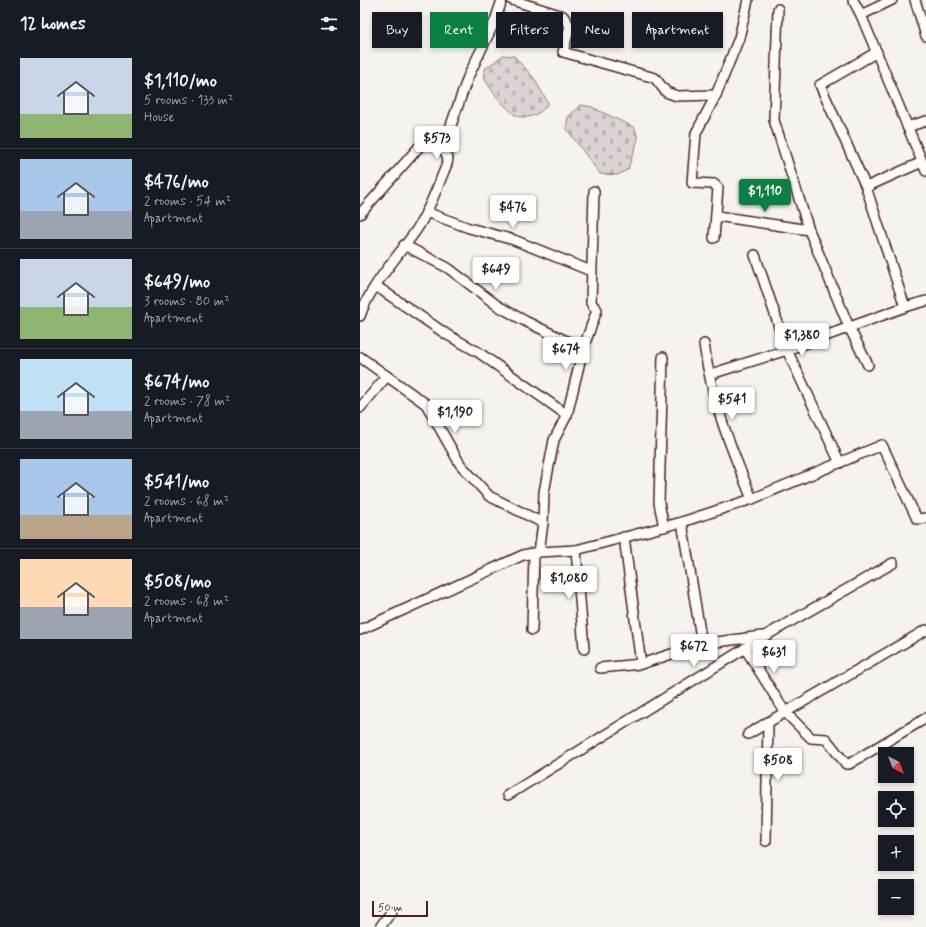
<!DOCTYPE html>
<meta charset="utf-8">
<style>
:root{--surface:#171b24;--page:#20242c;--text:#f1f3f6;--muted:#9ea1a6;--line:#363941;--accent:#0b8043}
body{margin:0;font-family:Mynerve,sans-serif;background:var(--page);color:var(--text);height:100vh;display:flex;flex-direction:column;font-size:15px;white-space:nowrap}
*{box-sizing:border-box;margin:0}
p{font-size:13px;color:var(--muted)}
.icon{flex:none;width:22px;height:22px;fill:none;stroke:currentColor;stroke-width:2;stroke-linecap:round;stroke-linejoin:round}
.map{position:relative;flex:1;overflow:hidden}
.sheet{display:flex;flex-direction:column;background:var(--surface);width:360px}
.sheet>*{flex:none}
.hud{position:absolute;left:12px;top:12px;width:380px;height:36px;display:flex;gap:8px}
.needle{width:26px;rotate:138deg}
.buttons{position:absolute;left:518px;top:747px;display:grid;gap:8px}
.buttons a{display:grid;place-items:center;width:36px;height:36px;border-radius:0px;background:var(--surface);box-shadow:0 2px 6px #0003;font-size:20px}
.scale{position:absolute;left:12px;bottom:10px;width:56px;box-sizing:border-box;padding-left:4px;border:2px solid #4a1f2b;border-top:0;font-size:11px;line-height:14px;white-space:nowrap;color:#4a1f2b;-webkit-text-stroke:3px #fdfcf7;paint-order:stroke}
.price{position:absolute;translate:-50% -34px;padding:0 9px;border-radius:4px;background:#fff;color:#222;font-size:13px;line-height:26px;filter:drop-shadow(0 1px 2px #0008)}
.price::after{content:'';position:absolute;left:50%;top:24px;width:12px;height:9px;margin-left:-6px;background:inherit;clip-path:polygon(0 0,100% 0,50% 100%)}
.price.active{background:var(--accent);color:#fff}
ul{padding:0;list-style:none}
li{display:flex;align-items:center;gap:12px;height:100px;padding:0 20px}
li+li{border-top:1px solid var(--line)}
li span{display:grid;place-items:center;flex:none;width:112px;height:80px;border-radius:0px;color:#555}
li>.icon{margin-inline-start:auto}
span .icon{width:48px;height:48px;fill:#fffc;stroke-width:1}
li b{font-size:17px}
h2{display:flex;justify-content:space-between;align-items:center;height:48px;padding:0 20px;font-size:17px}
.tag{padding:0 14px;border-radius:0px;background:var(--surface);box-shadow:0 2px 6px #0003;font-size:14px;line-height:36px}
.tag.active{background:var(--accent);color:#fff}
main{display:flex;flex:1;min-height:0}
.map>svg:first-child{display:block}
.cemetery{fill:url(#cemetery-stones);stroke:#937a7e}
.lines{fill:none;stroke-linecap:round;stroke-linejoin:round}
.street-casing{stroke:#4a1f2b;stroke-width:12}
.street{stroke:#fdfcf7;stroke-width:9}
</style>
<main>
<section class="sheet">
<h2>12 homes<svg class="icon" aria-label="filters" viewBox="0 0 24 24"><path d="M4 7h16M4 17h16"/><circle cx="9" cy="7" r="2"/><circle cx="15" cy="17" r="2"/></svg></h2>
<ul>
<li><span style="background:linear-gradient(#c9d6e8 70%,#8fb573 0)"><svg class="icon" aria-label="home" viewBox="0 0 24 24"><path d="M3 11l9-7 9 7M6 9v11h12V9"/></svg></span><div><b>$1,110/mo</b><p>5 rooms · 133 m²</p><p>House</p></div></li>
<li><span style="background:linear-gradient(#a9c7e8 65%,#9aa5b1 0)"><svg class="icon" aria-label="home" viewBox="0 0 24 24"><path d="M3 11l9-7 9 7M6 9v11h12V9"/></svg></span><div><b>$476/mo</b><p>2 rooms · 54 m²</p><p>Apartment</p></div></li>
<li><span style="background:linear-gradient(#c9d6e8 60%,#8fb573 0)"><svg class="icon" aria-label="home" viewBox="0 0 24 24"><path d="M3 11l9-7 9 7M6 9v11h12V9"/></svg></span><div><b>$649/mo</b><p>3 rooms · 80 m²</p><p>Apartment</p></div></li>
<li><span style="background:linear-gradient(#bfe0f5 65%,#9aa5b1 0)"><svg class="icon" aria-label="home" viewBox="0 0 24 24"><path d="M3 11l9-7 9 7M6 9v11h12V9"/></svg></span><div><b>$674/mo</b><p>2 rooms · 78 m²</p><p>Apartment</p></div></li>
<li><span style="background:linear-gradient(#a9c7e8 70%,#b9a48a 0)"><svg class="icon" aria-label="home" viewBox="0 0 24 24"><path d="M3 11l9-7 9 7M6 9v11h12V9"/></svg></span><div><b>$541/mo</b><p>2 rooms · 68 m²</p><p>Apartment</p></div></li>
<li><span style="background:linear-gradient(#ffd9b3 60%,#9aa5b1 0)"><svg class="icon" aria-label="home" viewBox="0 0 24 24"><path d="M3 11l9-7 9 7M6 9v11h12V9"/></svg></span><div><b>$508/mo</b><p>2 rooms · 68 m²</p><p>Apartment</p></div></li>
</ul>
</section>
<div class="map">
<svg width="566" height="927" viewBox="0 0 566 927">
<defs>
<pattern id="cemetery-stones" width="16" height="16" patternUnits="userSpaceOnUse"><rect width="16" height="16" fill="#dcd4d2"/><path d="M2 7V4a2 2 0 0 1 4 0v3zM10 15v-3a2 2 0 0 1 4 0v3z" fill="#beb6b4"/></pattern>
</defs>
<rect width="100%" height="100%" fill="#f6f3ef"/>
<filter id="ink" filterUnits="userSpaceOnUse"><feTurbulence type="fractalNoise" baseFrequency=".025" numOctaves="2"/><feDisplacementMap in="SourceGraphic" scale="8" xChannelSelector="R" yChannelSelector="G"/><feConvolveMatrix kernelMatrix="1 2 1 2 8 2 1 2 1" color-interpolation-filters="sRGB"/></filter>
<g filter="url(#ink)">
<g class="cemetery">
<path d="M143,55L154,56L174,78L188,103C182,114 166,122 154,114C144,106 132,92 126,81C124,78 125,73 125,69Z"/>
<polygon points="221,105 232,107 275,128 278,139 268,169 258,175 240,174 206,128 208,117"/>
</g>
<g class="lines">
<defs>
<g id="street">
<polyline points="152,0 203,16 210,26 203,52 295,78 306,92 317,96 356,95"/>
<polyline points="493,0 501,15 566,171"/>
<polyline points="555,0 566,36"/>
<polyline points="418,9 414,120 449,230 489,327 508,365"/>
<polyline points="501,15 532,0"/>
<polyline points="517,52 460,85 506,187 545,307"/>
<polyline points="547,127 566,121"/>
<polyline points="506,187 562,162"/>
<polyline points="66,212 109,228 154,240 231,271"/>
<polyline points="0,214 59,147"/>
<polyline points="357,216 449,230"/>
<polyline points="354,238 358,188 354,184 332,183 336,133 356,95 379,38 388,0"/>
<polyline points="44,245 88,268 138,306 165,321 223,349"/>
<polyline points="395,255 427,350 480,463"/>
<polyline points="16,286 86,334 118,352 207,415"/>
<path d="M0,316C11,284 38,257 57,229C70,209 78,185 87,164L88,158L83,148L108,77L135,21L142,0"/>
<path d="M344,344C351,400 371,448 392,499"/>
<polyline points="0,357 66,404 100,464 129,496 183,523"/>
<polyline points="303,357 299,503 304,527"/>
<polyline points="354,373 427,350 545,307 566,301"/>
<polyline points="0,408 27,376"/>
<polyline points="322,522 342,644"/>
<polyline points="216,550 224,649"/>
<polyline points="179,552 183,523 184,492 194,440 207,415 223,349 237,310 231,303 234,191"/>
<polyline points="0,630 163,555 179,552 216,550 322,522 392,499 522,445 557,519 566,518"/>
<polyline points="172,630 174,554"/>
<polyline points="385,648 425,712 451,738 466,739 486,764 489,764 566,718"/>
<polyline points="281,664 342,644 402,636"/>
<polyline points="240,668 281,664 264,537"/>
<polyline points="388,734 566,630"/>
<polyline points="148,795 405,636 533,563"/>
<polyline points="406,841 408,722"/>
<polyline points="20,927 32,911"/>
</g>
</defs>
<use href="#street" class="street-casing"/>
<use href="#street" class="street"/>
</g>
</g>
</svg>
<div class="buttons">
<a><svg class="needle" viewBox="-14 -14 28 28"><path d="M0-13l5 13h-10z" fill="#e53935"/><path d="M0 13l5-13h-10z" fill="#9ea1a6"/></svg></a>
<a><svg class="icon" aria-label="locate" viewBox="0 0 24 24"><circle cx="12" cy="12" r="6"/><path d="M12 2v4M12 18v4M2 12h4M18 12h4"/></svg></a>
<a>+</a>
<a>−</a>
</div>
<div class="scale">50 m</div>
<b class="price" style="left:77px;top:160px">$573</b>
<b class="price active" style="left:405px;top:213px">$1,110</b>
<b class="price" style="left:153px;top:229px">$476</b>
<b class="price" style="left:136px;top:291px">$649</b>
<b class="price" style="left:442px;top:357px">$1,380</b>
<b class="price" style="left:206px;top:371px">$674</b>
<b class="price" style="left:372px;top:421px">$541</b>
<b class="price" style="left:95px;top:434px">$1,190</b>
<b class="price" style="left:209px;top:600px">$1,080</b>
<b class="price" style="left:334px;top:668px">$672</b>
<b class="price" style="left:414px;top:674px">$631</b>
<b class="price" style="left:418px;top:782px">$508</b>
<div class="hud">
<a class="tag">Buy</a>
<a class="tag active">Rent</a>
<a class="tag">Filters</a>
<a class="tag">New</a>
<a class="tag">Apartment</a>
</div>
</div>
</main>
